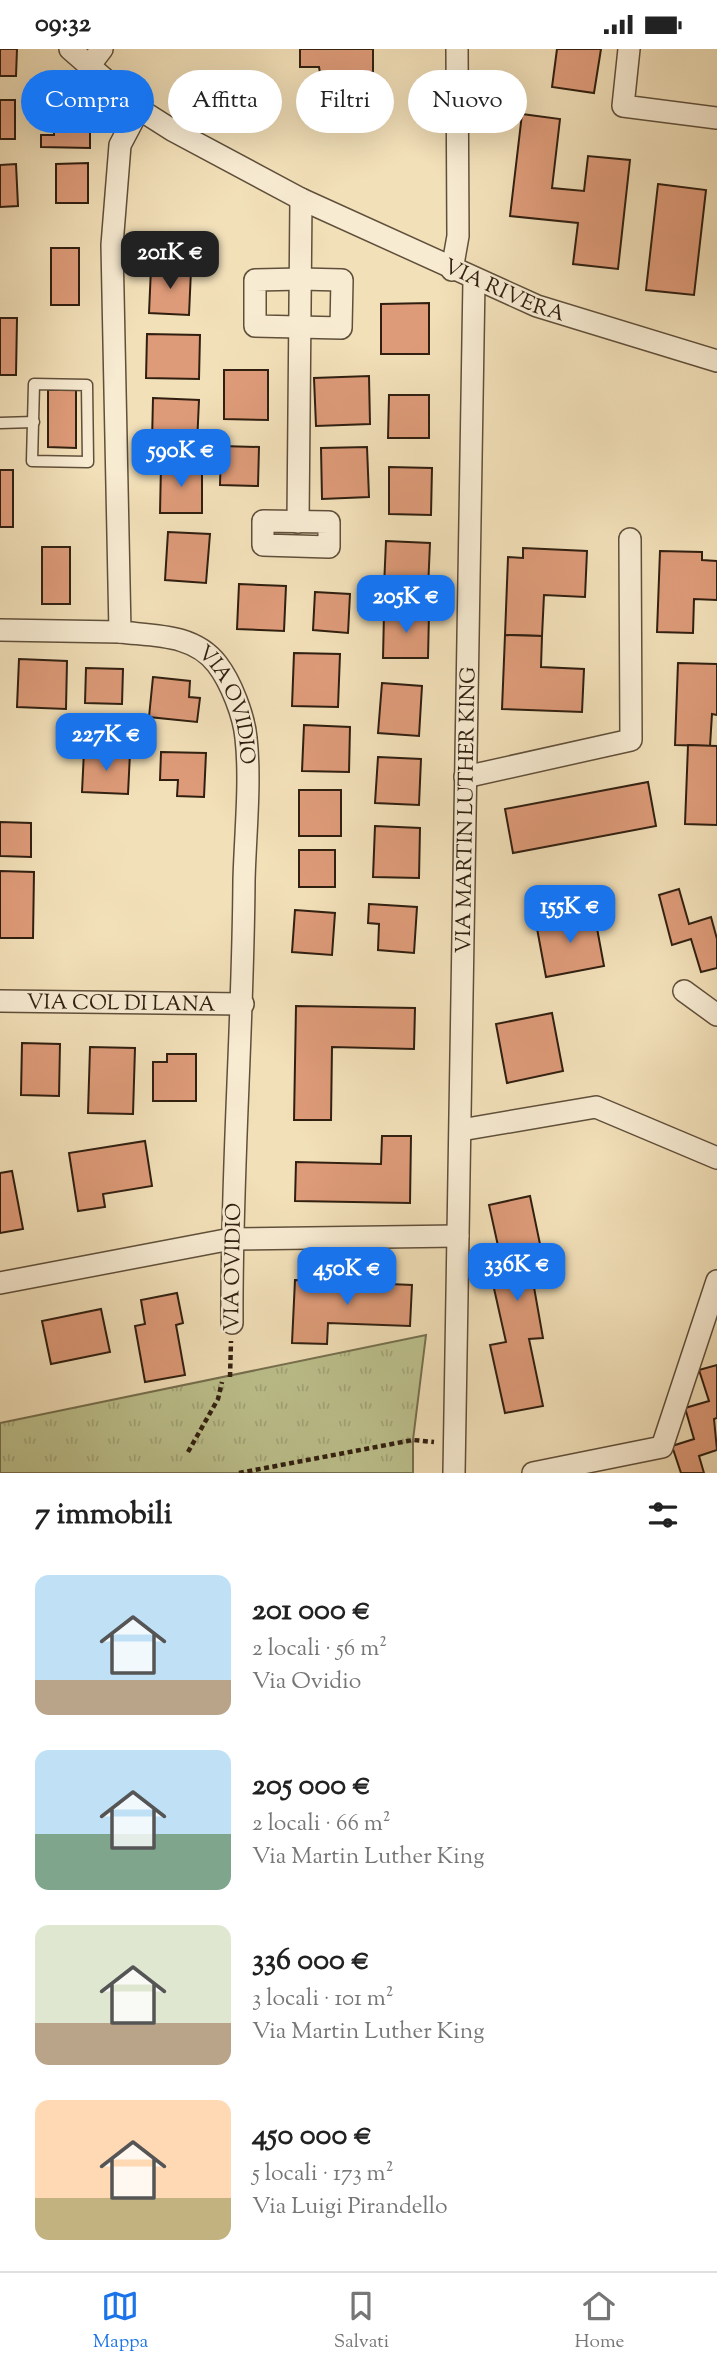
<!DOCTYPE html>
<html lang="it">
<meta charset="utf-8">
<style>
:root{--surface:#fff;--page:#f6f6f6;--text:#222;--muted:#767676;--line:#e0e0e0;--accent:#1a73e8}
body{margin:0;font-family:"Sorts Mill Goudy",serif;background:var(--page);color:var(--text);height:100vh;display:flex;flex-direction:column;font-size:26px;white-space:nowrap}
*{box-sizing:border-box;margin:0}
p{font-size:23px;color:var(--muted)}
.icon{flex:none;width:38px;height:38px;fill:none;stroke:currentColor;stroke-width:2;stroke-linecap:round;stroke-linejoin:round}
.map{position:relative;height:1424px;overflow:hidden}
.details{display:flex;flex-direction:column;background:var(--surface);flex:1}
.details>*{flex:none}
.banner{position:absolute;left:21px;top:21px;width:676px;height:63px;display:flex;gap:14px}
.price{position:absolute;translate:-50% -60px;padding:0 16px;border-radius:14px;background:var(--accent);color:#fff;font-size:23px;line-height:46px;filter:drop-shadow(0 2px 4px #0008)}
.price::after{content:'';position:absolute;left:50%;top:42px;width:21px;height:16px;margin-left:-10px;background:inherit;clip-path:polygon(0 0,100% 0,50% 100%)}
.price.on{background:#222;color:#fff}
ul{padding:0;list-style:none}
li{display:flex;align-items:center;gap:21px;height:175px;padding:0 35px}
li span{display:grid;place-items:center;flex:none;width:196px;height:140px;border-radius:14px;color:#555}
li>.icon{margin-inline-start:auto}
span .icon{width:84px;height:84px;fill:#fffc;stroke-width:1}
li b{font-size:30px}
h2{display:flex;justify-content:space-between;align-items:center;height:84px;padding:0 35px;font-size:30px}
.tag{padding:0 24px;border-radius:32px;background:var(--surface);box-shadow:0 7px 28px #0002;font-size:24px;line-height:63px}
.tag.on{background:var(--accent);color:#fff}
.status{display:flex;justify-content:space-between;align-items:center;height:49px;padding:0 35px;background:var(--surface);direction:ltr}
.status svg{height:19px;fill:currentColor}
.menu{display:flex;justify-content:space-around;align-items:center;height:98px;border-top:2px solid var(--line);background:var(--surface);font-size:19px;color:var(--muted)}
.menu a{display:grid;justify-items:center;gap:4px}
.menu .on{color:var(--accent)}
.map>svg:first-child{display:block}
.grass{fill:url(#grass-tufts);stroke:#76704f;stroke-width:2}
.building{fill:#de9b79;stroke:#301f10;stroke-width:2}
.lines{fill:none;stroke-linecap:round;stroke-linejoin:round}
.lane-casing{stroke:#604f3a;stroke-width:13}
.street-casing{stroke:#604f3a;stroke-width:24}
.path{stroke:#301f10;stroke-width:4.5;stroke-dasharray:5 3.5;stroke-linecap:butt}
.lane{stroke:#f7ebd2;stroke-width:10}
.street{stroke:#f7ebd2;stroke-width:21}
.labels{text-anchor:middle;stroke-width:5;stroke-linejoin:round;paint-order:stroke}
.street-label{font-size:21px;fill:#301f10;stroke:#f7ebd2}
</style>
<div class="status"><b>09:32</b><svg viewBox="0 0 49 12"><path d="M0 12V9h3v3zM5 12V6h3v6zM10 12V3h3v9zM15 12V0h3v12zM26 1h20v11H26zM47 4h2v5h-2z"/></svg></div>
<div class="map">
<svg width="717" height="1424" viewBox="0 0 717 1424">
<defs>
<pattern id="grass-tufts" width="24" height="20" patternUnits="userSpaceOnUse" patternTransform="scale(1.75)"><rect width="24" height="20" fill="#bdc28e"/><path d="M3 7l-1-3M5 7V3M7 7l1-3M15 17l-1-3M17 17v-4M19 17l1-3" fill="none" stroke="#a3a679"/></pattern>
</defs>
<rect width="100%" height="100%" fill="#f2e0b9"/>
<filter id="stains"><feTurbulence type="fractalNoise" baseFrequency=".00286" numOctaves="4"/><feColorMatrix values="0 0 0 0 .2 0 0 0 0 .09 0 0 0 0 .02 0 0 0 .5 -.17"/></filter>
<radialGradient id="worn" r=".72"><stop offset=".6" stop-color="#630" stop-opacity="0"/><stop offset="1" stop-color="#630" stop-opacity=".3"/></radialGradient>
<polygon class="grass" points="426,1286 413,1391 413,1424 0,1424 0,1374"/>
<g class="building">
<polygon points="0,0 17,0 16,27 0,27"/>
<polygon points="300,0 373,0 373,23 320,24 319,18 300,18"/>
<polygon points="557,0 601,0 594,44 552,38"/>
<rect x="0" y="51" width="15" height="39"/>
<polygon points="54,58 90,58 90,99 41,98 41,86 54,86"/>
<polygon points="522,65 560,70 552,139 584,142 588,107 630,111 618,220 573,215 578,174 510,167"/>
<polygon points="88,114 88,154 56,154 56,115"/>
<polygon points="16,115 18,157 0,158 0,116"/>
<polygon points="658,135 706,141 694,246 646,241"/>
<rect x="51" y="199" width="28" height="57"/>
<polygon points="151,219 191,221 189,266 149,264"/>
<polygon points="429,254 429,305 381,305 381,255"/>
<polygon points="0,269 17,269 16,326 0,326"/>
<polygon points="147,285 200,286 199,330 146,329"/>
<polygon points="224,321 268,321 268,371 224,370"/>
<polygon points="369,327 370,375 316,377 314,329"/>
<polygon points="48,341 76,341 76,399 48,398"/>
<polygon points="389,346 429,346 429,389 388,389"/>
<polygon points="153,349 199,351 197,395 152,393"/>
<polygon points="221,397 259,398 258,437 220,436"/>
<polygon points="367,398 369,448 322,450 321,399"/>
<polygon points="161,416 202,416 202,464 160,464"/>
<polygon points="389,418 432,419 431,466 389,465"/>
<rect x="0" y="421" width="13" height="57"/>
<polygon points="168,483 210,485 206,534 165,531"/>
<polygon points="386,492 430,494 428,540 384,538"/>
<rect x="42" y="498" width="28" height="57"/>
<polygon points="523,499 587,502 585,548 544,546 542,587 505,586 508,508 523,509"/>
<polygon points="660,502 702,503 702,511 717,512 717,551 694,550 693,584 657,583"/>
<polygon points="239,535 286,537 284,582 237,580"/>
<polygon points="315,543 350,545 348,584 313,581"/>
<polygon points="384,564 429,564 428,609 383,609"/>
<polygon points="505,586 542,587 541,618 584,620 582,663 502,660"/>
<polygon points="294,604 340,605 338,658 292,657"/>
<polygon points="19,610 67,612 66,660 17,658"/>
<polygon points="678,614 717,615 717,666 712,665 710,697 675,696"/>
<polygon points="86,619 123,620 122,655 85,654"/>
<polygon points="153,628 190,632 189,648 200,649 197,673 149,668"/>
<polygon points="382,634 422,637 419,687 378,684"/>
<polygon points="304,676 350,678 349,723 302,722"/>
<polygon points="688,696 717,697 717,776 685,775"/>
<polygon points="84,702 130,704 128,745 82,743"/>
<polygon points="161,703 206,704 204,748 177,747 178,731 160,731"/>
<polygon points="378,708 421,710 419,756 375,754"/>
<polygon points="648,733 656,777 513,804 505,760"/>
<rect x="299" y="741" width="42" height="46"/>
<polygon points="0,773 31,774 31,808 0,807"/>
<polygon points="375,777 420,779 419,829 373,828"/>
<rect x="299" y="801" width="36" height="37"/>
<polygon points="0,822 34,823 33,889 0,889"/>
<polygon points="679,840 689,875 711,868 717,890 717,919 701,923 691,890 672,896 659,846"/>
<polygon points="369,855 417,858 414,904 378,901 379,875 368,874"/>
<polygon points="295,861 335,864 332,906 292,903"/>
<polygon points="594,863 604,917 546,928 536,874"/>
<polygon points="296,957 415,959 414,1000 332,998 331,1071 294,1071"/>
<polygon points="552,964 563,1022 507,1034 496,975"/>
<polygon points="22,994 60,995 59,1047 21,1046"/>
<polygon points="90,998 135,999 133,1065 88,1064"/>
<polygon points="167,1005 196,1005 196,1052 153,1052 153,1013 167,1013"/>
<polygon points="382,1087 411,1087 410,1154 295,1152 296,1113 381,1115"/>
<polygon points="145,1092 152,1137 103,1145 105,1158 78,1162 69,1104"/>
<polygon points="12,1122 23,1180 0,1184 0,1124"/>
<polygon points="530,1147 546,1224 532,1227 543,1289 529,1290 543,1357 505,1364 490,1296 506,1293 491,1226 504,1224 489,1156"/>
<polygon points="295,1231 412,1236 410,1277 328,1274 327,1295 292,1294"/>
<polygon points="177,1244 183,1274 176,1276 185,1326 145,1333 135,1277 145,1275 141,1251"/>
<polygon points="101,1260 110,1303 51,1315 42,1272"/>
<polygon points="717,1316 717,1369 714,1370 717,1401 699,1407 704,1424 681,1424 672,1397 694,1390 685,1359 709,1352 699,1321"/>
</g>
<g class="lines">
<defs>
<g id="lane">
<polygon points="34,335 87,336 88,413 32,412"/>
<polyline points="0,374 34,373"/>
</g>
<g id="street">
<path id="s1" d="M70,0L139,60L172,81L301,150L537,257L717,312"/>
<polyline points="629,0 623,57 717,69"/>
<polyline points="89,17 102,0"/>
<path id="s2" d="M139,60L120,96L112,196L120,583C155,587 194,585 217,615C231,633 244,667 246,689C251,732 245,788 244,832C243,980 231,1126 232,1274"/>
<polyline points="452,221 458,187 457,0"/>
<polygon points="301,230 342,231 341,279 255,277 255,231"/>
<polygon points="263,472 329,473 329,498 263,496"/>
<polyline points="298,473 301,150"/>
<polyline points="0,581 120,583"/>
<polyline points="465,728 631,691 630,490"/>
<polyline points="684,942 717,966"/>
<path id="s3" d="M0,952L243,955"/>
<polyline points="461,1081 596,1058 717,1109"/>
<polyline points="0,1234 231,1190 458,1187"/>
<path id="s4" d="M454,1424L474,231"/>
<polyline points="533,1424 662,1398 717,1232"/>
</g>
</defs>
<use href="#lane" class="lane-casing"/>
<use href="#street" class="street-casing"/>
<g class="path">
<polyline points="230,1328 231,1292"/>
<polyline points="188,1403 218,1350 222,1333"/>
<polyline points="239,1424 413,1391 434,1393"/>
</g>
<use href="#lane" class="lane"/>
<use href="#street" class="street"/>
</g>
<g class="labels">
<g class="street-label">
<text dy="7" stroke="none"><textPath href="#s1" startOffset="500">VIA RIVERA</textPath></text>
<text dy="7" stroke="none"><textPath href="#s2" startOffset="676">VIA OVIDIO</textPath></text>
<text dy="7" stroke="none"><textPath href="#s4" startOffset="663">VIA MARTIN LUTHER KING</textPath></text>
<text dy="7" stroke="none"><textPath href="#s3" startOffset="121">VIA COL DI LANA</textPath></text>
<text transform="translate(232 1218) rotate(-89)" y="7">VIA OVIDIO</text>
</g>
</g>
<rect width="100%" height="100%" filter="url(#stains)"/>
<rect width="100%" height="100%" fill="url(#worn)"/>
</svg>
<b class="price on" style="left:170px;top:242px">201K €</b>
<b class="price" style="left:181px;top:440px">590K €</b>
<b class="price" style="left:406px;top:586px">205K €</b>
<b class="price" style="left:106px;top:724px">227K €</b>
<b class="price" style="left:570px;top:896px">155K €</b>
<b class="price" style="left:517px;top:1254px">336K €</b>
<b class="price" style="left:347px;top:1258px">450K €</b>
<div class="banner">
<a class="tag on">Compra</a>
<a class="tag">Affitta</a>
<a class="tag">Filtri</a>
<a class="tag">Nuovo</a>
</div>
</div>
<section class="details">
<h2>7 immobili<svg class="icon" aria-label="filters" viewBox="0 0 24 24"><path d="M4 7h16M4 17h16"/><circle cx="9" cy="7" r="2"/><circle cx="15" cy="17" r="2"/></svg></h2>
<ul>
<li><span style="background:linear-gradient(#bfe0f5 75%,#b9a48a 0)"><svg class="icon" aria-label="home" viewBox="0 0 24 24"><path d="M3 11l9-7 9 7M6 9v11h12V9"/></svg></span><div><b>201 000 €</b><p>2 locali · 56 m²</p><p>Via Ovidio</p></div></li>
<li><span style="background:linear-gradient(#bfe0f5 60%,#7fa58c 0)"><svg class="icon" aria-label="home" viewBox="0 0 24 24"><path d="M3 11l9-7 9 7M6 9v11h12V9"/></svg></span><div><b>205 000 €</b><p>2 locali · 66 m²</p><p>Via Martin Luther King</p></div></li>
<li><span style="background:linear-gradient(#dfe7d0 70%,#b9a48a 0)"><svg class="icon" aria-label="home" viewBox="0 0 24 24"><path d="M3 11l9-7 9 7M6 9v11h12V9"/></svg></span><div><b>336 000 €</b><p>3 locali · 101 m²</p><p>Via Martin Luther King</p></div></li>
<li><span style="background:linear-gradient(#ffd9b3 70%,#c2b280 0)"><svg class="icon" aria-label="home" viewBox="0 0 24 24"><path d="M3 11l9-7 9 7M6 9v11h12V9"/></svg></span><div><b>450 000 €</b><p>5 locali · 173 m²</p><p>Via Luigi Pirandello</p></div></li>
</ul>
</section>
<nav class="menu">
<a class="on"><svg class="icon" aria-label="map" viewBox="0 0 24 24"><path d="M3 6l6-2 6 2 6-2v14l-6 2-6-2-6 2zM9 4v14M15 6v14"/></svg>Mappa</a>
<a><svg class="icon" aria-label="saved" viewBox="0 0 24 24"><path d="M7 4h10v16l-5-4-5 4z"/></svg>Salvati</a>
<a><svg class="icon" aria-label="home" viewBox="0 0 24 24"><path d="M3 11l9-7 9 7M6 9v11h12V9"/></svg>Home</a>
</nav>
